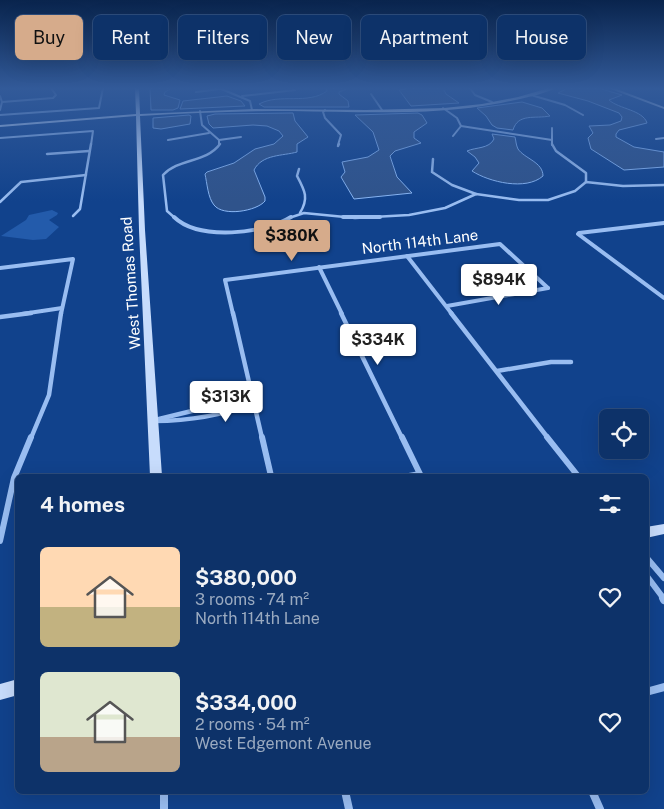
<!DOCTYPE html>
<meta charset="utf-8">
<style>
:root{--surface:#0d3269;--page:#1b3e71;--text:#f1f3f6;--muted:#9aaac0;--line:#2d4d7d;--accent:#d6ab8b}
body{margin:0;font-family:"Public Sans",sans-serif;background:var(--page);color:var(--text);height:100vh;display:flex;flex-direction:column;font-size:19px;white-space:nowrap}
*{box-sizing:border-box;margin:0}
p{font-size:16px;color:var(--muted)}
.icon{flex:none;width:28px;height:28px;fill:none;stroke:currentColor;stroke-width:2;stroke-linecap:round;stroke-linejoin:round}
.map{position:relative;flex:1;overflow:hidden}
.drawer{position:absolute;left:15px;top:474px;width:634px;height:320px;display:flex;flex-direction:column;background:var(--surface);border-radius:8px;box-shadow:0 5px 20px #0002,0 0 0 1px var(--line)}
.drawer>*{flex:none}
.banner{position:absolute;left:15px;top:15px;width:635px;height:45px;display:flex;gap:10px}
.buttons{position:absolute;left:599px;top:409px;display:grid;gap:10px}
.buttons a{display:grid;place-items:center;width:50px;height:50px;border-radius:8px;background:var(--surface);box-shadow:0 5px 20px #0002,0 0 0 1px var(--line);font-size:25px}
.price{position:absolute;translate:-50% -42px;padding:0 11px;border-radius:5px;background:#fff;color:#222;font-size:16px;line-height:32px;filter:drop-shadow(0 1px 2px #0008)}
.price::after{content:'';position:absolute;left:50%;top:30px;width:15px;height:11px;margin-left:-8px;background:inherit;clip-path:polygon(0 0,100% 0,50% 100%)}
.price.selected{background:var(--accent);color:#111}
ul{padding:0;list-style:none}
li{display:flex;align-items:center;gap:15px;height:125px;padding:0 25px}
li span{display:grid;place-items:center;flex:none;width:140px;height:100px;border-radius:8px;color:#555}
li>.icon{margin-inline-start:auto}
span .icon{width:60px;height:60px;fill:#fffc;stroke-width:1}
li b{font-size:21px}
h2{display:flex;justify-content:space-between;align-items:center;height:60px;padding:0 25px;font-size:21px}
.pill{padding:0 18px;border-radius:8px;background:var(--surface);box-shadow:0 5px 20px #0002,0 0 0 1px var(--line);font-size:18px;line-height:45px}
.pill.selected{background:var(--accent);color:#111}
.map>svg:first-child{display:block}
.green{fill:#235bab}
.water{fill:#2f538b;stroke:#8ab7f5}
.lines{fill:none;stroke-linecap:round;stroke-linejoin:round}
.street-far5{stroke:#99bdf1;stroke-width:2}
.street-far4{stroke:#99bdf1;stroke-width:2.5}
.street-far3{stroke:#99bdf1;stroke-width:4}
.street-far2{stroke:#99bdf1;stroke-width:4.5}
.street-far1{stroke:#99bdf1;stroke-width:6}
.street{stroke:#99bdf1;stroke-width:8}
.secondary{fill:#c7dcfc;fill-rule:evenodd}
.labels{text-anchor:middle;stroke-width:4;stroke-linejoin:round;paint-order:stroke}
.far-street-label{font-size:15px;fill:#fff;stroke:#11428c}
</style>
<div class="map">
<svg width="664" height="809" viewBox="0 0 664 809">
<rect width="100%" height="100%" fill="#11428c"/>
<polygon class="green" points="52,210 58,213 57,215 49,220 59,227 46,239 33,240 1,236 26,220 29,215"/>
<g class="water">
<polygon points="150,88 172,88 165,92 164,95 180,100 178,108 173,110 151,110"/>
<path d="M326,88H349L339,92V94L348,101L349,107H264L259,104C280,93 308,105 327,91Z"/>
<polygon points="414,88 443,88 446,94 459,103 411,106 399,90"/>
<path d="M568,88H598L622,95L609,100C619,109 643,110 647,123L619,130L616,134V137L634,147L664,152V167L624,170L591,149L588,138L593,133L589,126L610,125L621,121L622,117L619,113L588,101L558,93Z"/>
<polygon points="227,96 241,101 245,106 180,109 183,101"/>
<path d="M522,102L542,108L550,116C535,119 518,113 513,130L497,128L492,125L486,116L477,108Z"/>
<path d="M291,113H293L295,121L308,137L297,144V152C283,156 262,154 254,170L265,197V201C257,211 223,217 214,205C208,198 207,183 205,174L207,172L234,163L255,149L274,144L283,136L279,131L267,126L253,125L213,128L209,124L207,116L215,114Z"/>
<polygon points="418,113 422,115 427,123 414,132 414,138 421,143 395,151 390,156 397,177 412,193 354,199 341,177 345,172 342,162 368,157 379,150 373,132 355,115"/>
<polygon points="189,115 191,116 190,124 161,129 153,128 153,118"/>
<path d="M492,134L515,137C516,141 516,145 518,149C525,159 543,162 543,176C526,191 489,182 472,171L479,163L475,157L467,151C476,147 489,149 494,139Z"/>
</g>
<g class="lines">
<g class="street-far5">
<polyline points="219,88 250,101 252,110"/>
<polyline points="470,88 475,95 492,102"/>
<polyline points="196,92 219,89"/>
<polyline points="371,94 382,110"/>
<polyline points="531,95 565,105 583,115"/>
<polyline points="0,96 2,102 0,110"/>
<polyline points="242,96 295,90"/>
<polyline points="2,102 53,98 56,95 51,88"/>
<polyline points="443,108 457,118 461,126 453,136"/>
<polyline points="325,110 323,112 325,118 341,135 338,145"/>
<polyline points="200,111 202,125 219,140 219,145"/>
<polyline points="0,115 99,108 103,88"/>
<polyline points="461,126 552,140"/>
<polyline points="552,128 552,145"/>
<polyline points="0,138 93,131 91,145"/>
<polyline points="656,139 664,138"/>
<polyline points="168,140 209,133"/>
<polyline points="219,140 241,137"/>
</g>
<g class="street-far4">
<polyline points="552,144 556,151 586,173 586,182"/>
<polyline points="338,146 339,144"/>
<polyline points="47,154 89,151"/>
<polyline points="433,159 432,172 452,185 476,194"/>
<path d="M299,169L297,176C305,191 309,198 300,213"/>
<polyline points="0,202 21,182 86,175"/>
<polyline points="73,216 80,209 91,144"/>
<path d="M175,218L167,211L163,175C179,158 206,163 220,144"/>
<polyline points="289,218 304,213 355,218 409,215 445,208 476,194 519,200 548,200 575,191 586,182 623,186 664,185"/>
</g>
<g class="street-far3">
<path d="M174,217C199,241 264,234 291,217"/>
<polyline points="343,217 380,217"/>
<polyline points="579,233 664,223"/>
<polyline points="578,234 664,298"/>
<polyline points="407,256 452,314"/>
<polyline points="319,267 342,314"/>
<polyline points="0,268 73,259 61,314"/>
<polyline points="447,306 548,288"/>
<polyline points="22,314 62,308"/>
<polyline points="233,314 225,280 500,244 548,288"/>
</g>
<g class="street-far2">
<polyline points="233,313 262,438"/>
<polyline points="341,313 402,438"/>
<polyline points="451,313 548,438"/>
<polyline points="0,317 31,313"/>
<polyline points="497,371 551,362 571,362"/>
<polyline points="159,419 204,408 251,403"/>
<path d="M154,421C189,421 221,416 254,403"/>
<polyline points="31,438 49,395 61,313"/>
</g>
<g class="street-far1">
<polyline points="262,437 271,476"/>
<polyline points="402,437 420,474 409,476"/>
<polyline points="547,437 578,476"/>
<polyline points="0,541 14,478 31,437"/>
<polyline points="646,557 664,578"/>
<polyline points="646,575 664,599"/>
</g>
<g class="street">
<polyline points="663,598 664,600"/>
<polyline points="646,692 664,687"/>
<polyline points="164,791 164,809"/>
<polyline points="345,791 349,809"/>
<polyline points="592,791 600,809"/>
</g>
<g class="secondary">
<path d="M135,88H139L140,114L253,109L366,110L444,108L482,104L518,97L549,88H556C539,96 519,99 501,103C432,116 362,112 292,111C241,111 191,113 140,116L145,230L162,476H150L139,230L136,116L0,127V125L136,114Z"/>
<polygon points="608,88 614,88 664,107 664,109"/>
<polygon points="664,524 664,534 646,538 646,527"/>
<polygon points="18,679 18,695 0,700 0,684"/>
</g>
</g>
<linearGradient id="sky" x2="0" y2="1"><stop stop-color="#09244d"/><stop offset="0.44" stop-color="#325a99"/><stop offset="1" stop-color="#325a99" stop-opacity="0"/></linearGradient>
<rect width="664" height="201" fill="url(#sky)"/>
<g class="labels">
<g class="far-street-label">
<text transform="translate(420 242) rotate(-7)" y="5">North 114th Lane</text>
<text transform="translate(131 283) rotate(-94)" y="5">West Thomas Road</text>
</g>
</g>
</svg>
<div class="buttons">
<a><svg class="icon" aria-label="locate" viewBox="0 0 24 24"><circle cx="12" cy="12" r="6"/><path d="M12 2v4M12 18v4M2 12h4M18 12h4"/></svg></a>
</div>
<b class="price selected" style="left:292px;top:262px">$380K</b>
<b class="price" style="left:499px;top:306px">$894K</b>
<b class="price" style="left:378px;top:366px">$334K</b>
<b class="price" style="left:226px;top:423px">$313K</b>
<div class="banner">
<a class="pill selected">Buy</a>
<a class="pill">Rent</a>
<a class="pill">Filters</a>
<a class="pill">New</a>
<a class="pill">Apartment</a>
<a class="pill">House</a>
</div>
<section class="drawer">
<h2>4 homes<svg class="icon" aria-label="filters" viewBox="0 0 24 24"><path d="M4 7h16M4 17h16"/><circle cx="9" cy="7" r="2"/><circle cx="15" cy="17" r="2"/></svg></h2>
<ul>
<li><span style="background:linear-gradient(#ffd9b3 60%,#c2b280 0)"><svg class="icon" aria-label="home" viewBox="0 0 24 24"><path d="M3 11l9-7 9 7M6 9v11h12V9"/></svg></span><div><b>$380,000</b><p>3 rooms · 74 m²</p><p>North 114th Lane</p></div><svg class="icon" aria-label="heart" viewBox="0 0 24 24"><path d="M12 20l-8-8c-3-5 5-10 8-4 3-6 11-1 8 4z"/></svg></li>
<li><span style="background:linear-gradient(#dfe7d0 65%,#b9a48a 0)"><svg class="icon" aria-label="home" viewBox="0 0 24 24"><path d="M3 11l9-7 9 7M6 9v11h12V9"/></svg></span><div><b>$334,000</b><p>2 rooms · 54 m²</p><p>West Edgemont Avenue</p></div><svg class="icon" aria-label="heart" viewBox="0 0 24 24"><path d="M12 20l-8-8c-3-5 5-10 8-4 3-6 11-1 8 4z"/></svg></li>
</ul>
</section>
</div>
